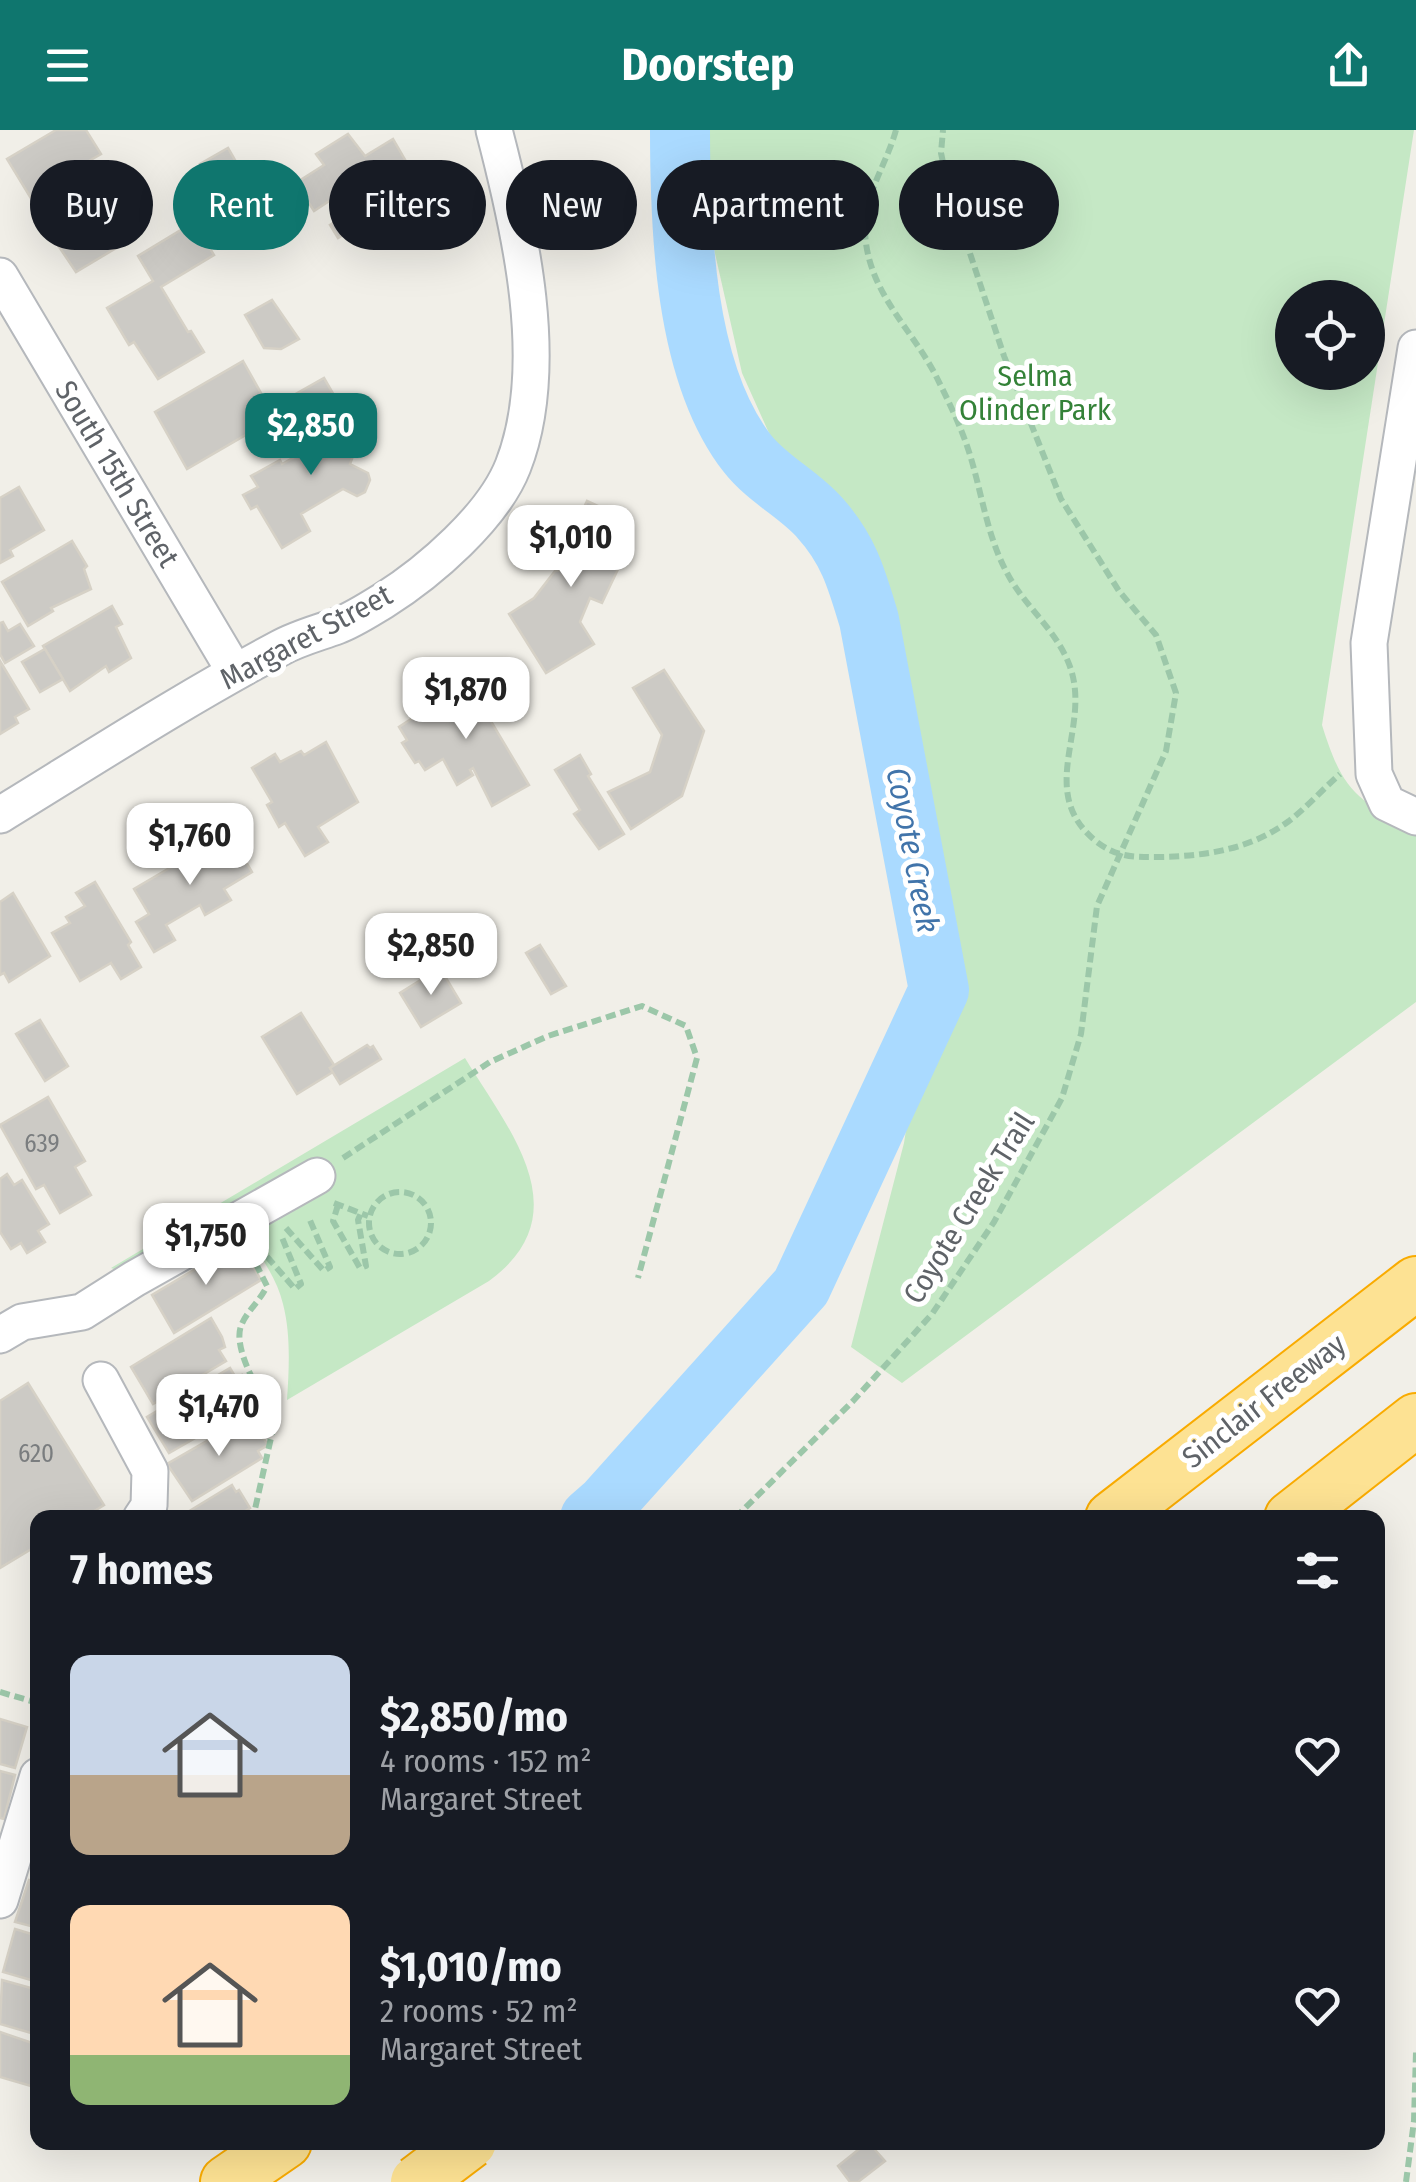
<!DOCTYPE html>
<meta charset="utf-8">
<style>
:root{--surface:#171b24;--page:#20242c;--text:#f1f3f6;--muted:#9ea1a6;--accent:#0f766e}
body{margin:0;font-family:"Fira Sans Condensed",sans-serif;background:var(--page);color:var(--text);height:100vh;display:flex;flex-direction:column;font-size:38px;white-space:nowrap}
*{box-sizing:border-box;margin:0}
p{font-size:32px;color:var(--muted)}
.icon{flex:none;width:55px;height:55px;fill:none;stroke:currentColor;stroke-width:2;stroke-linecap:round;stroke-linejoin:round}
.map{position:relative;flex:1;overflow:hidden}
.side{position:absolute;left:30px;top:1380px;width:1355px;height:640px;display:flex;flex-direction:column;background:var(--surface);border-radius:20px;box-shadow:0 10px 40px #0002}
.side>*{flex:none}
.top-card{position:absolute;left:30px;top:30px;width:1358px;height:90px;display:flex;gap:20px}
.buttons{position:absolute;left:1275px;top:150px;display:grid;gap:20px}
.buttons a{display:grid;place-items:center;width:110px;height:110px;border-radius:50%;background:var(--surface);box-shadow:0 10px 40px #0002;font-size:50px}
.price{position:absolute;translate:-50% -85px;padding:0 22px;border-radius:20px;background:#fff;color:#222;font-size:32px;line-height:65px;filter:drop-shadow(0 2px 5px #0008)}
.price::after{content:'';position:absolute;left:50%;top:60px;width:30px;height:22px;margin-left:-15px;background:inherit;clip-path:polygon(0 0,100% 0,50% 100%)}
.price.current{background:var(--accent);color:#fff}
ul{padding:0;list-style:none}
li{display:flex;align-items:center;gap:30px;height:250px;padding:0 40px}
li span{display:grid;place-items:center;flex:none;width:280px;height:200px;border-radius:20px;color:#555}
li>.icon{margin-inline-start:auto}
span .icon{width:120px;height:120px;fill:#fffc;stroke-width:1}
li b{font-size:42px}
h2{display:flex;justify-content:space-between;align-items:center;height:120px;padding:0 40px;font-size:42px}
.pill{padding:0 35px;border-radius:45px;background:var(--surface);box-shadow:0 10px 40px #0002;font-size:35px;line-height:90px}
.pill.current{background:var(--accent);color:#fff}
header{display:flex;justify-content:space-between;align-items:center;height:130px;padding:0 40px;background:var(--accent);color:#fff;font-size:45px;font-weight:700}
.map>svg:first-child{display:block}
.green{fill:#c5e8c5;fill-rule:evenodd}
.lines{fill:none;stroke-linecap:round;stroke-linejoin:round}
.river{stroke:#aadaff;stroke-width:60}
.building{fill:#cccac5;stroke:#d6d1c6;stroke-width:2.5}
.minor-casing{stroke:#b5b8bc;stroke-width:39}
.highway-casing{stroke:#f9ab00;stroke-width:56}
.path{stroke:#9cc7a9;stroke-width:6;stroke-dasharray:10 5;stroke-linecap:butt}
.minor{stroke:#fff;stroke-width:35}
.highway{stroke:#fde293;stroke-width:52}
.highway-bridge-casing{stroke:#f9ab00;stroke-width:56;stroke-linecap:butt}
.highway-bridge{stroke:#fde293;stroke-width:52}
.labels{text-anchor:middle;stroke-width:10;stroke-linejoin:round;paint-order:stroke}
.number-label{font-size:25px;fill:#7a7d7f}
.park-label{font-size:30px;fill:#348238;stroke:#fff}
.street-label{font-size:30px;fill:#5f6368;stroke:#fff}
.water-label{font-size:32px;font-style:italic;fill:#4174aa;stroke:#fff}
</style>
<header><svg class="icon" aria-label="menu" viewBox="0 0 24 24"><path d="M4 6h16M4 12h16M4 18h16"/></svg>Doorstep<svg class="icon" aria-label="share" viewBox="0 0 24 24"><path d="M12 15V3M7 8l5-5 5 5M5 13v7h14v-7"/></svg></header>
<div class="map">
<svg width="1416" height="2052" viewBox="0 0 1416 2052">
<rect width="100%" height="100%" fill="#f1efe8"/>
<g class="green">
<path d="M698,0H1414L1322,595C1341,656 1355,674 1416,696V872L902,1253L851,1217L904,1013L928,859L924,648L742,243L695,35ZM1292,168H1368V242H1292Z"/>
<path d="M465,928C508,999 582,1083 489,1151L287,1270C289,1239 291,1205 283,1174C277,1148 260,1126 246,1103L117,1140L111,1138Z"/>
</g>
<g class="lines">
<path class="river" d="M590,1388L606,1374L801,1157L939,860L869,490C857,450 849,420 820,388C799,364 767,349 747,323C684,242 680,98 680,0"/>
</g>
<g class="building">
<polygon points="56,0 86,0 101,24 89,31 91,35 32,70 7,29"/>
<polygon points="348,4 365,26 393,9 407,33 345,73 340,64 314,81 296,53 324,35 316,24"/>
<polygon points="228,18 250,56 222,71 200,34"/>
<polygon points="122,54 135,77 125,83 138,105 76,142 47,99"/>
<polygon points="353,81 361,94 338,108 330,95"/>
<polygon points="194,92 214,125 161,157 188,202 191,201 204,222 158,249 134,212 129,215 107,178 153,151 138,126"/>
<polygon points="272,170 299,209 281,219 264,218 245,185"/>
<polygon points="243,231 275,288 187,339 155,282"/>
<polygon points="324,248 342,279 303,302 300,297 272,312 265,299 292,283 285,270"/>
<polygon points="354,278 375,314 353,326 350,334 368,343 370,350 365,362 357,366 343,359 301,384 310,401 282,418 257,376 251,379 243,365 258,357 251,346 280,330 282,334 324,310 318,299"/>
<polygon points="19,357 44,400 10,420 13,426 0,433 0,368"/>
<polygon points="587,371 624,388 607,427 621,433 602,473 590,468 580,492 594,514 546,543 509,484 534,468 555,441 561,440 563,436 558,433"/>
<polygon points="72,411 87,436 84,439 91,459 51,478 53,481 28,496 2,452"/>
<polygon points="112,476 122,494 116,497 131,528 109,542 106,536 70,561 43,516"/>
<polygon points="3,492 8,501 20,494 34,516 5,533 0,524 0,493"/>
<polygon points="45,519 63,549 40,562 22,532"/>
<polygon points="0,531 29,579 15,587 18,593 0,604"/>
<polygon points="664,540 704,601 682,666 631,699 608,662 650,642 662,605 633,558"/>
<polygon points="470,555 475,564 491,555 505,579 489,588 529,655 492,676 473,638 470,640 473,645 457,655 443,629 425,640 419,631 415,633 402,613 407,610 399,597 437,572 439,576 449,571 447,568"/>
<polygon points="326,612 358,672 318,697 328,712 305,726 285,693 279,697 267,675 272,672 252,638 275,624 280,632 301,621 304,625"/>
<polygon points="580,625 591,644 588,646 624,704 599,719 574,684 580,680 555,640"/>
<polygon points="229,703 252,742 224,759 231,770 205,785 200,775 166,795 175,810 154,822 136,792 149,784 134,759"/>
<polygon points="95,752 131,812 128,815 141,837 121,849 111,833 80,851 52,803 70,793 66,787 85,776 76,763"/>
<polygon points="13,763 50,826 9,852 4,843 0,845 0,772"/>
<polygon points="540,815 566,856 551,864 526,823"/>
<polygon points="440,838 461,873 421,897 400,863"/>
<polygon points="301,883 334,935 330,938 333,942 297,964 262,907"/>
<polygon points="40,890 68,936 45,951 16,904"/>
<polygon points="367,915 370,918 373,916 381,929 340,954 330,938"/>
<polygon points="48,967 85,1031 75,1037 91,1065 60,1083 44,1055 36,1059 0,995"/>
<polygon points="7,1044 14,1055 22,1050 49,1094 38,1101 45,1112 27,1123 21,1113 11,1119 0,1102 0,1049"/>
<polygon points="234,1116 240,1127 245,1123 261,1150 174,1203 152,1165"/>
<polygon points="211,1188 222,1207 225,1217 219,1220 226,1231 153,1274 131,1237"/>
<polygon points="230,1238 236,1248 242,1245 258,1272 169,1323 147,1287"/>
<polygon points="28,1253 104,1375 83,1388 38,1388 38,1415 0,1438 0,1271"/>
<polygon points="247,1288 250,1292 252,1291 268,1315 258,1321 262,1328 192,1371 167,1334"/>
<polygon points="232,1355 236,1362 239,1360 250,1378 242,1383 244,1388 178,1388"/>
<polygon points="0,1589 27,1597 15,1638 0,1634"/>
<polygon points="0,1641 15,1645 4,1689 0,1688"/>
<polygon points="29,1750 38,1753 38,1798 15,1792"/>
<polygon points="15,1799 38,1806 38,1852 3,1842"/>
<polygon points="2,1850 38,1860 38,1905 0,1894"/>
<polygon points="0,1902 38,1915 38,1958 0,1947"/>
<polygon points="868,2012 885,2031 858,2052 850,2052 838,2036"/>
</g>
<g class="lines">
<defs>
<g id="minor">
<polyline points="0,146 235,542"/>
<polyline points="1416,218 1369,513 1374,644 1387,673 1416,687"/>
<path d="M0,685C93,628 184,569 280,518C298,508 318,503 337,496C353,490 368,480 383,471C429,442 493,387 513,336C552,237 520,99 494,0"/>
<polyline points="0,1205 22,1192 82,1182 134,1149 317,1046"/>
<polyline points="101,1250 150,1341 149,1376 141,1388"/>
<polyline points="0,1770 38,1646"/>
</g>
<g id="highway">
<polyline points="1112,1388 1416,1153"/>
<polyline points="1291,1388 1416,1290"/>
<polyline points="227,2052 285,2012"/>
</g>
</defs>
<use href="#minor" class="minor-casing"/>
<use href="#highway" class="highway-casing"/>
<g class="path">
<path d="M896,0C887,33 864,65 865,101C867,162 912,198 937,248C949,272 962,299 970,325C982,364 987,405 1006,441C1023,475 1055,498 1069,534C1094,597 1033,661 1097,712C1118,728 1135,727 1160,727C1207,726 1251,719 1289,691C1307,677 1323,659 1340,644"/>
<polyline points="343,1028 490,932 548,906 642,876 686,896 697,928 638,1148"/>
<circle cx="400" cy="1093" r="31"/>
<polyline points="334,1073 368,1086"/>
<polyline points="338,1075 333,1091 360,1138 366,1136 358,1090 361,1083"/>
<polyline points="286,1098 324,1141 330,1137 309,1088"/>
<polyline points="257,1115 295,1159 301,1154 281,1105"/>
<path d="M249,1120L267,1156C260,1171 246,1182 241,1196C232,1220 263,1268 275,1290L253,1388"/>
<polyline points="735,1388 853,1271 932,1184 994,1092 1062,968 1081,904 1097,776 1166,621 1176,563 1156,505 1119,461 1061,369 1004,226 949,60 941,23 943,0"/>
<polyline points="0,1562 38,1573"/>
<polyline points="1406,2052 1414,1991 1416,1922"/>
</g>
<use href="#minor" class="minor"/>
<use href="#highway" class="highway"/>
<defs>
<polyline id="highway-bridge" points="417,2052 470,2012"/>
</defs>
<use href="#highway-bridge" class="highway-bridge-casing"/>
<use href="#highway-bridge" class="highway-bridge"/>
</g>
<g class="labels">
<g class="number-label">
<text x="42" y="1022">639</text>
<text x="36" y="1332">620</text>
</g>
<g class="park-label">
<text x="1035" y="256">Selma<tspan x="1035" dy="34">Olinder Park</tspan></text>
</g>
<g class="street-label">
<text transform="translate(117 344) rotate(59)" y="10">South 15th Street</text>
<text transform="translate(306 507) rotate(-28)" y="10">Margaret Street</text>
<text transform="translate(969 1078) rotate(-58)" y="10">Coyote Creek Trail</text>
<text transform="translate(1264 1271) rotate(-38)" y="10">Sinclair Freeway</text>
</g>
<g class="water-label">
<text transform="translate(913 720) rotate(79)" y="11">Coyote Creek</text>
</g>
</g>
</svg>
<div class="buttons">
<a><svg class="icon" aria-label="locate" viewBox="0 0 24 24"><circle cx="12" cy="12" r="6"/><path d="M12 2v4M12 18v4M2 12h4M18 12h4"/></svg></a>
</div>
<b class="price current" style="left:311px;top:348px">$2,850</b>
<b class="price" style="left:571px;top:460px">$1,010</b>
<b class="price" style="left:466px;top:612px">$1,870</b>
<b class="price" style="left:190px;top:758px">$1,760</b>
<b class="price" style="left:431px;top:868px">$2,850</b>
<b class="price" style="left:206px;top:1158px">$1,750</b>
<b class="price" style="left:219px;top:1329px">$1,470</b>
<div class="top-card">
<a class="pill">Buy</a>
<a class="pill current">Rent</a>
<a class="pill">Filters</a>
<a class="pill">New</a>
<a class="pill">Apartment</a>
<a class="pill">House</a>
</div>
<section class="side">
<h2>7 homes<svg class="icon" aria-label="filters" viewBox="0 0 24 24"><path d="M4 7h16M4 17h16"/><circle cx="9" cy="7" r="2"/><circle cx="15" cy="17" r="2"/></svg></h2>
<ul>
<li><span style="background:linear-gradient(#c9d6e8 60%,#b9a48a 0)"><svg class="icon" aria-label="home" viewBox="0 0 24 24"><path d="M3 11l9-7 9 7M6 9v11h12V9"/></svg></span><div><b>$2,850/mo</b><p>4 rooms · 152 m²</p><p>Margaret Street</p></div><svg class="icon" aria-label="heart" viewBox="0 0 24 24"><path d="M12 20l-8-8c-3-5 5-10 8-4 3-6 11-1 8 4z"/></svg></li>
<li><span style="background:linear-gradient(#ffd9b3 75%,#8fb573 0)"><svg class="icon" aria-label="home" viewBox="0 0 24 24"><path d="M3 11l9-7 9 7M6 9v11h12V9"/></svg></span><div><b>$1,010/mo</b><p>2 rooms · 52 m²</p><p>Margaret Street</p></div><svg class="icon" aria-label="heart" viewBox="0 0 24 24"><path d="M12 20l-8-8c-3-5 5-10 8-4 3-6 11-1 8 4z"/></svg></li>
</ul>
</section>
</div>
